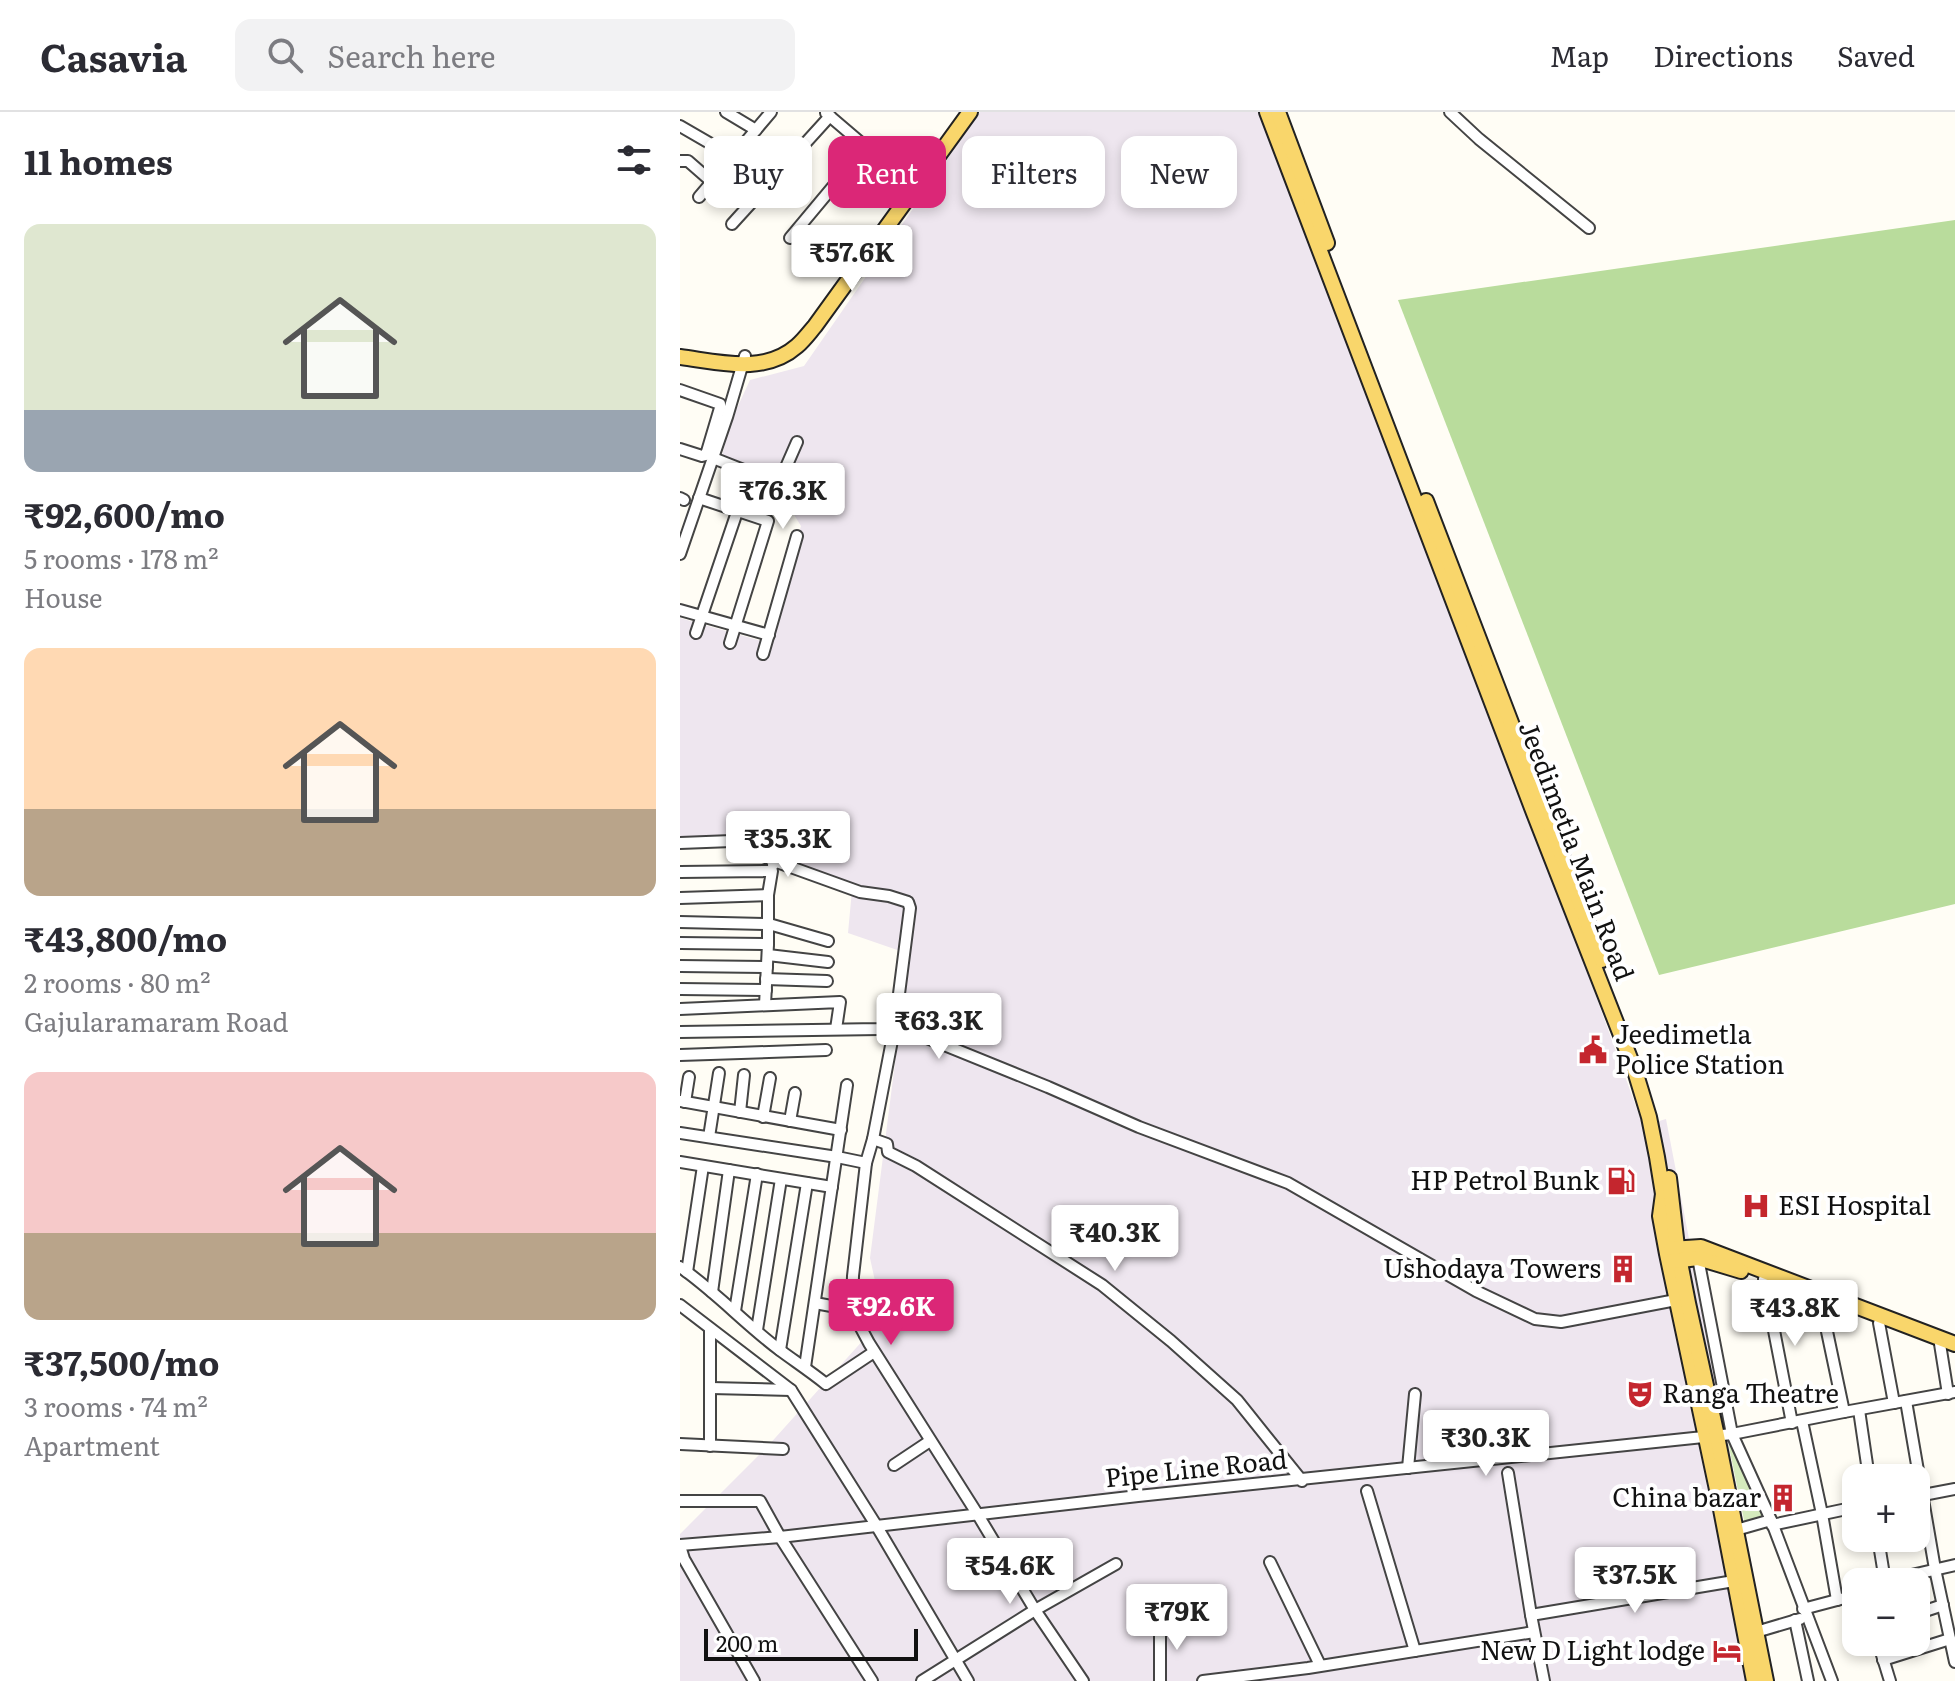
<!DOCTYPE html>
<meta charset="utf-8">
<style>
:root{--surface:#fff;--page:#f2f2f3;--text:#2b2b33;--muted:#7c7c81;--line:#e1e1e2;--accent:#db2777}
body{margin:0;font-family:Literata,serif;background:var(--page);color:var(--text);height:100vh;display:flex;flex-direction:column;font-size:30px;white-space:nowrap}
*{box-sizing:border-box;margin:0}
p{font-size:26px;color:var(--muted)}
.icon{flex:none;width:44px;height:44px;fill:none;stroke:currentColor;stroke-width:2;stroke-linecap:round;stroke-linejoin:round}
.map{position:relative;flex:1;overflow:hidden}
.drawer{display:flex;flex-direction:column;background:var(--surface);width:680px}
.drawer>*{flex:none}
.hud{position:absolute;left:24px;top:24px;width:760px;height:72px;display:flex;gap:16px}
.controls{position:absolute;left:1162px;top:1352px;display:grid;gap:16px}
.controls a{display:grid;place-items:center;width:88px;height:88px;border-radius:16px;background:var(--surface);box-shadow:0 4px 12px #0003;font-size:40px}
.scale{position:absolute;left:24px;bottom:20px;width:214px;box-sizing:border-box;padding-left:8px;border:4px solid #111;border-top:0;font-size:22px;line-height:28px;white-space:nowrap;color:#111;-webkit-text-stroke:6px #fff;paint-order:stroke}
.price{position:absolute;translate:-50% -68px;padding:0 18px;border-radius:8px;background:#fff;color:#222;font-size:26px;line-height:52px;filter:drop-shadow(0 2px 4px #0008)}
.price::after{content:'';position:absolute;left:50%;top:48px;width:24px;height:18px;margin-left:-12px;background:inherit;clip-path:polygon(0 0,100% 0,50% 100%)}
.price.on{background:var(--accent);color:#fff}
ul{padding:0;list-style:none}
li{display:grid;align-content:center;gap:16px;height:424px;padding:0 24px}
li span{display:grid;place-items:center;height:248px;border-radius:16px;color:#555}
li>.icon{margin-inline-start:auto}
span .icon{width:144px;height:144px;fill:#fffc;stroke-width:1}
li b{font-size:34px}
h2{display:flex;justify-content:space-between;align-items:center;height:96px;padding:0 24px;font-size:34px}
.chip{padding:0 28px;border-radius:16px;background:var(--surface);box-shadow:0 4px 12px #0003;font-size:28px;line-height:72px}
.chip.on{background:var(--accent);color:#fff}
header{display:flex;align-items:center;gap:48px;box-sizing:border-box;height:112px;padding:0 40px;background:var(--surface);border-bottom:2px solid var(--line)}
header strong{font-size:38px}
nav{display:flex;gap:44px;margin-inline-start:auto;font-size:28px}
.search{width:560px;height:72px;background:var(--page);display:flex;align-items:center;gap:20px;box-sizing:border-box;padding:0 28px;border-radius:16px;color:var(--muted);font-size:30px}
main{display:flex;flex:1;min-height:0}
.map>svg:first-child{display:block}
.industrial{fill:#eee6ef}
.green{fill:#d5ebbd}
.forest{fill:#b9dc9c}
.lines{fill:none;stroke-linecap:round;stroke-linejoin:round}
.minor-casing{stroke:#444;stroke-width:14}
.major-casing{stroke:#222;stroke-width:18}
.minor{stroke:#fff;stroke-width:10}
.major{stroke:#f9d66b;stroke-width:14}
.labels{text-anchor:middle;stroke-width:8;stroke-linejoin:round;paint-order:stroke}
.street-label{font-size:26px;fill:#111;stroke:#fff}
.poi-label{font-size:26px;fill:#111;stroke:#fff;text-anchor:end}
</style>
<header>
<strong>Casavia</strong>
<div class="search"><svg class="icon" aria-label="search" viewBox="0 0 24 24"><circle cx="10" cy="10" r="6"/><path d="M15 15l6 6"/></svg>Search here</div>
<nav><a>Map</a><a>Directions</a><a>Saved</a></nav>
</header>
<main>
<section class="drawer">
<h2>11 homes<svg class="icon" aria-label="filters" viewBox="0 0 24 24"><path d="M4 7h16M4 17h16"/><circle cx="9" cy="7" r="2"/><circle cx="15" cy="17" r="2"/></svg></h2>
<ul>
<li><span style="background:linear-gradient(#dfe7d0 75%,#9aa5b1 0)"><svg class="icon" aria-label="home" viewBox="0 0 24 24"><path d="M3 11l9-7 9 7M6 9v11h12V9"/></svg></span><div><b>₹92,600/mo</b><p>5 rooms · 178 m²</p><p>House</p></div></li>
<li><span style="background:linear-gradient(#ffd9b3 65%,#b9a48a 0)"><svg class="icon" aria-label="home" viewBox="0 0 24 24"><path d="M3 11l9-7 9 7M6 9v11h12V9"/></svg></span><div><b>₹43,800/mo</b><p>2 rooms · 80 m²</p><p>Gajularamaram Road</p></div></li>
<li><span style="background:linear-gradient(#f6c9c9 65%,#b9a48a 0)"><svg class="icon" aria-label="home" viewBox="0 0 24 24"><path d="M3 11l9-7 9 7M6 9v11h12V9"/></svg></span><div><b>₹37,500/mo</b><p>3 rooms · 74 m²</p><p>Apartment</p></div></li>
</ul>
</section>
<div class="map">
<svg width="1275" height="1569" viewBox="0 0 1275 1569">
<rect width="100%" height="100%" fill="#fffdf5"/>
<polygon class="industrial" points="300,0 596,0 963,1014 986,1007 1094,1569 0,1569 0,1422 87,1335 203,1206 190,1146 229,842 168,821 172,778 63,732 0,734 0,506 85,530 121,414 97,375 41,347 51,309 70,268 124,254"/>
<polygon class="green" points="1048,1330 1088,1406 1065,1413"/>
<polygon class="forest" points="1275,108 1275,792 979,863 718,188"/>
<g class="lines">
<defs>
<g id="minor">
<polyline points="46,0 76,18"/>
<polyline points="770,0 799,27 909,116"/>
<polyline points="146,1 207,53"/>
<polyline points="0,14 38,36"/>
<polyline points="0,49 8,49 32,70"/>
<polyline points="19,85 91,0"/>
<polyline points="52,112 150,4"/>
<polyline points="110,126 186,35"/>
<polyline points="0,278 40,292 40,296 26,343 22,344 0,337"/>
<polyline points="33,346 99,372 103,369 103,362 117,330"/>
<polyline points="0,386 4,388"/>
<polyline points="19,386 88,409 50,531"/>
<polyline points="0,442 47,305 65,244"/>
<polyline points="0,498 89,523"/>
<polyline points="16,521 57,400"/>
<polyline points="83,542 117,424"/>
<polyline points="0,731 52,729 94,749 93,753"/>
<polyline points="0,760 92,759 88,783 88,832 85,893"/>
<polyline points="0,786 88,783"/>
<polyline points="0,810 89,812 148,829"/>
<polyline points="0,831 88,832"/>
<polyline points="88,843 148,850"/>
<polyline points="0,854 87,855"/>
<polyline points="86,867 147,869"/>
<polyline points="0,877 86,878"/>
<polyline points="0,897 160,890 156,917"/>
<polyline points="0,920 200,917 215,913 230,796 228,790 209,784 180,780 94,749"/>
<polyline points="0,943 146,938"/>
<polyline points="0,989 161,1018"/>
<polyline points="5,990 9,965"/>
<polyline points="60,1000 64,963"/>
<polyline points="83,1005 90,966"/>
<polyline points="110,1009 115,981"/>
<polyline points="0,1021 157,1045 186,1051 193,1027 215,913 368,975 459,1015 608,1071 796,1179 855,1207 881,1210 996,1188"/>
<polyline points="29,1025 39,961"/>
<polyline points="193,1027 207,1032 208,1040 236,1054 422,1173 491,1229 557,1288 622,1369"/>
<polyline points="0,1050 152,1075"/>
<polyline points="186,1051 173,1164 172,1194 173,1201 189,1231 298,1403 355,1498 403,1569"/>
<polyline points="1018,1146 1052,1322 1091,1408 1152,1569"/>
<path d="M0,1155C36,1180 66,1213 101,1239C116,1250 131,1260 146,1272L194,1240"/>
<polyline points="7,1160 23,1054"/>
<polyline points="1084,1167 1112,1311"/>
<polyline points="32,1180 49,1058"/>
<polyline points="135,1191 173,1198"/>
<polyline points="1141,1191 1164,1300"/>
<polyline points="0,1193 111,1278 196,1413 288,1569"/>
<polyline points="55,1199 77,1062"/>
<polyline points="1199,1211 1214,1291"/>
<polyline points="77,1218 101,1067"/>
<polyline points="1260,1232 1268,1282"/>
<polyline points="100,1238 127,1071"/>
<polyline points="125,1255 167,973"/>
<polyline points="31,1276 111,1278"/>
<polyline points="1226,1289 1255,1457 1275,1550"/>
<polyline points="1179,1298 1189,1366"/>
<polyline points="1122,1309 1142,1402 1157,1488"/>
<polyline points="0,1332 103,1337"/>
<polyline points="30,1334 30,1217"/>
<polyline points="214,1353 250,1329"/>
<polyline points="728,1356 735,1282"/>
<polyline points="828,1361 851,1503 864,1569"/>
<polyline points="687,1379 735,1539"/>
<polyline points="1238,1384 1275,1377"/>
<polyline points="0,1389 80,1389 100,1425 192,1569"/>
<polyline points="1092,1413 1176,1395"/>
<polyline points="1056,1418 1091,1408"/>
<polyline points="1198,1426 1205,1469"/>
<polyline points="0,1433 100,1425 458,1384 1052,1322 1164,1300 1275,1280"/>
<polyline points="0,1434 4,1447 74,1569"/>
<polyline points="590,1450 640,1553"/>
<polyline points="1201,1470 1275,1453"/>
<polyline points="1123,1497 1176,1483"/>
<polyline points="1236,1502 1263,1493"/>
<polyline points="851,1503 1054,1469"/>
<polyline points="1115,1508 1128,1569"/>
<polyline points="480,1512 480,1569"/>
<polyline points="1076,1520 1120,1507"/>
<polyline points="1198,1530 1210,1569"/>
<polyline points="1203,1548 1270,1527"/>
<polyline points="242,1569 355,1498 436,1452"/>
<polyline points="523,1569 628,1556 854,1520"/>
</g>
<g id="major">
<polyline points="587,0 854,701 955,959 969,1005 977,1045 983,1082 980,1104 987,1142 1039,1387 1074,1569"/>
<polyline points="598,0 647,131"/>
<path d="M0,245C39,250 84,263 117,234C124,228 129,221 135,214L290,0"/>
<polyline points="746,389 922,848"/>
<polyline points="989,1066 997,1135 1008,1191 1037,1324 1086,1569"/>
<polyline points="991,1137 1021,1135 1275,1232"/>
<polyline points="993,1149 1018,1146 1061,1159"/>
</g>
</defs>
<use href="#minor" class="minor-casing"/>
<use href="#major" class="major-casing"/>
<use href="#minor" class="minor"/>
<use href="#major" class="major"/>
</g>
<defs>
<symbol id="civic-bare" viewBox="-9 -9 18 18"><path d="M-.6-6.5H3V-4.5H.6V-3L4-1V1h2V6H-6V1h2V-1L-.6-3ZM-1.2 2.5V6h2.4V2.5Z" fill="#c4262e" stroke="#fff" stroke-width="2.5" paint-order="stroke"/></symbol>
<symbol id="fuel-bare" viewBox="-9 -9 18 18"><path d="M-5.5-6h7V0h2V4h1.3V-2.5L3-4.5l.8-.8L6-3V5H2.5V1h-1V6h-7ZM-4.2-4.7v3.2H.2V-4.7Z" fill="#c4262e" stroke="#fff" stroke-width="2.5" paint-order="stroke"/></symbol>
<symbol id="hospital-bare" viewBox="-9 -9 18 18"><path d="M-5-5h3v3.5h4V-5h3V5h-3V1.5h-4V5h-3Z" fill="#c4262e" stroke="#fff" stroke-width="2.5" paint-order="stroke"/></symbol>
<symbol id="building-bare" viewBox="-9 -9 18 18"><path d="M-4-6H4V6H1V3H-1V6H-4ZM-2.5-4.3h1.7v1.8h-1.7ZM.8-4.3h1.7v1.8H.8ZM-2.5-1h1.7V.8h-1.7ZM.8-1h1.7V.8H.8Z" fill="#c4262e" stroke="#fff" stroke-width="2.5" paint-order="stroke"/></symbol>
<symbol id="theatre-bare" viewBox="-9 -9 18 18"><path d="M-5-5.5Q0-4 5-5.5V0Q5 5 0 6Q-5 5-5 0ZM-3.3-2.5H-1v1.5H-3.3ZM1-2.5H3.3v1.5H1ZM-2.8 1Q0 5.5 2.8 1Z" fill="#c4262e" stroke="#fff" stroke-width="2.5" paint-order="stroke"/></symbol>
<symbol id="hotel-bare" viewBox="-9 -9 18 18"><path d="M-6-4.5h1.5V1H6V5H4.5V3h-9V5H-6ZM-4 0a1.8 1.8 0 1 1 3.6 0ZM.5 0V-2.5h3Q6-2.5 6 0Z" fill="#c4262e" stroke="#fff" stroke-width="2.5" paint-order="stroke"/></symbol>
</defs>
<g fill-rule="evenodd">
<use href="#civic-bare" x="893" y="918" width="40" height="40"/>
<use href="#fuel-bare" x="921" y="1049" width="40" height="40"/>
<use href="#hospital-bare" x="1056" y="1074" width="40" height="40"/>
<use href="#building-bare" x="923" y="1137" width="40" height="40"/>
<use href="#theatre-bare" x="940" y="1262" width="40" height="40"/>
<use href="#building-bare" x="1083" y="1366" width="40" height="40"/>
<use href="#hotel-bare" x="1027" y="1519" width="40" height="40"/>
</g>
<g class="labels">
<g class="street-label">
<text transform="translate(896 739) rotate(69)" y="9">Jeedimetla Main Road</text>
<text transform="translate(516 1357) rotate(-6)" y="9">Pipe Line Road</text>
</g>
<g class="poi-label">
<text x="935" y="932" text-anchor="start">Jeedimetla<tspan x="935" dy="30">Police Station</tspan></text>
<text x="919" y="1078">HP Petrol Bunk</text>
<text x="1098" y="1103" text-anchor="start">ESI Hospital</text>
<text x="921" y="1166">Ushodaya Towers</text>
<text x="982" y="1291" text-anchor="start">Ranga Theatre</text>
<text x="1081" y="1395">China bazar</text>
<text x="1025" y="1548">New D Light lodge</text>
</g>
</g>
</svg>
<div class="controls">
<a>+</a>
<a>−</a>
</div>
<div class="scale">200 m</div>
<b class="price" style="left:172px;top:181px">₹57.6K</b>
<b class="price" style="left:103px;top:419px">₹76.3K</b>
<b class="price" style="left:108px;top:767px">₹35.3K</b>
<b class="price" style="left:259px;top:949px">₹63.3K</b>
<b class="price" style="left:435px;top:1161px">₹40.3K</b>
<b class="price on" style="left:211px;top:1235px">₹92.6K</b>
<b class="price" style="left:1115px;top:1236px">₹43.8K</b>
<b class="price" style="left:806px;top:1366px">₹30.3K</b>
<b class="price" style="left:330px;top:1494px">₹54.6K</b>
<b class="price" style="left:955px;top:1503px">₹37.5K</b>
<b class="price" style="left:497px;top:1540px">₹79K</b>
<div class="hud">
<a class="chip">Buy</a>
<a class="chip on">Rent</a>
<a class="chip">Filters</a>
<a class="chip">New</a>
</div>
</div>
</main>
